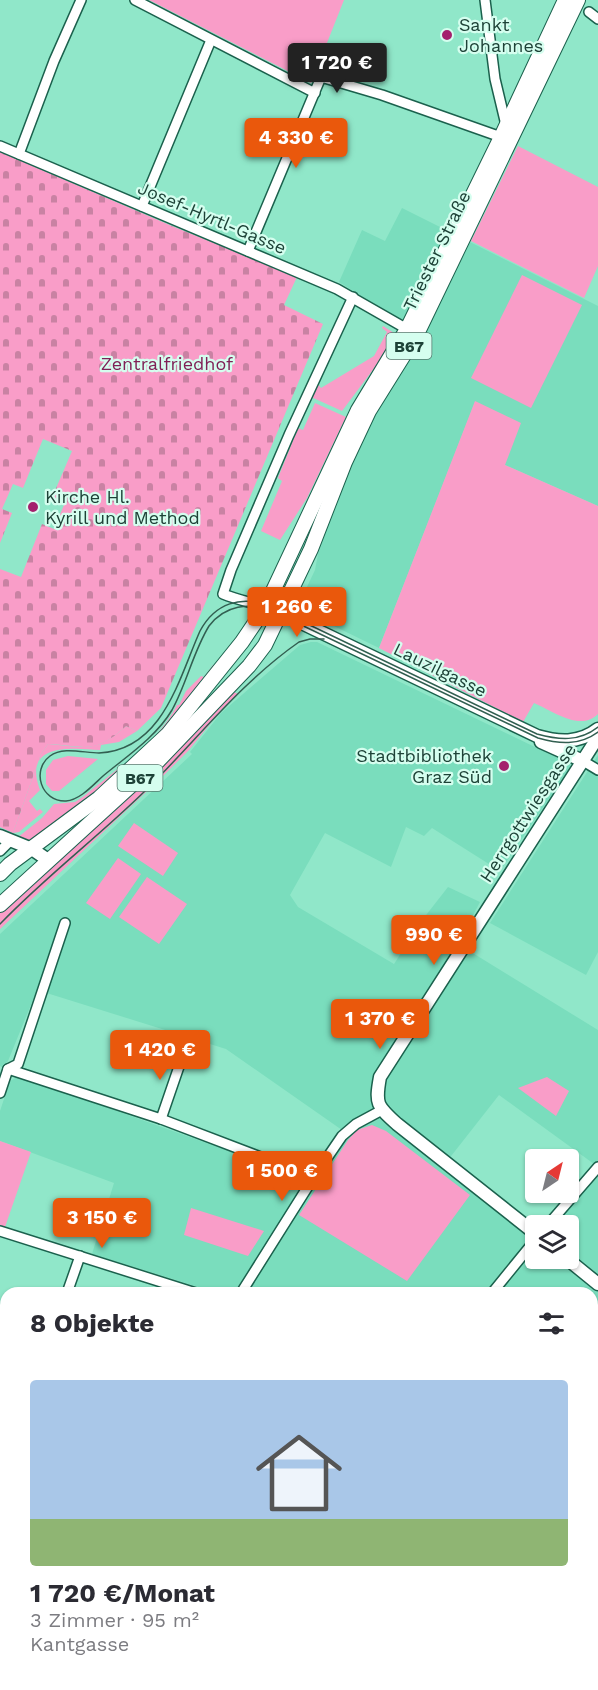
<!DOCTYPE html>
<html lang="de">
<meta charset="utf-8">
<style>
:root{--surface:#fff;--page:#f7f7f7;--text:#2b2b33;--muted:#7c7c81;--accent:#ea580c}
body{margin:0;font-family:"Work Sans",sans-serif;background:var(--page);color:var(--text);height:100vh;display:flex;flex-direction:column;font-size:22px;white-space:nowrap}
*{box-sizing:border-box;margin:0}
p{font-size:20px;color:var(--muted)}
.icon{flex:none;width:33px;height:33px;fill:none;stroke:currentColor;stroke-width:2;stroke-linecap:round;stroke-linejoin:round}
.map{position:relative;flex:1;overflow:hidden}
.side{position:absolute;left:0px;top:1287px;width:598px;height:404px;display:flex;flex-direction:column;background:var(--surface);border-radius:18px 18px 0 0;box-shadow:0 2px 4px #0004}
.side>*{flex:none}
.needle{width:39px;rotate:35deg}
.tools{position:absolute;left:525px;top:1149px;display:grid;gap:12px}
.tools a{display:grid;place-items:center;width:54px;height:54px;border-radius:6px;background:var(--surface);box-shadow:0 2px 4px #0004;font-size:30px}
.price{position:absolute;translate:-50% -51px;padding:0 14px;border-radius:6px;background:var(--accent);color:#fff;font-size:20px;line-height:39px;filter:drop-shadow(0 2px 3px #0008)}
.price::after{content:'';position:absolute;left:50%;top:36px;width:18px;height:14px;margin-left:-9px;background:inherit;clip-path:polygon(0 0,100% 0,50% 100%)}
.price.current{background:#222;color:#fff}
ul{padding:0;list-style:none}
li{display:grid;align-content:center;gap:12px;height:318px;padding:0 30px}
li span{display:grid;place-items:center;height:186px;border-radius:6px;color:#555}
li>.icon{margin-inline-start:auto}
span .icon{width:108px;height:108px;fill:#fffc;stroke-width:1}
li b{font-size:26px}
h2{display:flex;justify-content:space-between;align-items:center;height:72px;padding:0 30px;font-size:26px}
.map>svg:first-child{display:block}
.built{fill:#7addbd;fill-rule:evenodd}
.green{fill:#f99dc8}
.cemetery{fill:url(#cemetery-stones)}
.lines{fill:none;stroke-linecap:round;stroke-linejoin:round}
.street-casing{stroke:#1b614d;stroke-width:12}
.secondary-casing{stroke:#1b614d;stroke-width:15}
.primary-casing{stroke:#1b614d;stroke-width:16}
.street{stroke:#fff;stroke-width:9}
.secondary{stroke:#fff;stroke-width:12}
.primary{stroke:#fff;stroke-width:14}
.tram{stroke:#325f51;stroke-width:1.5}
.poi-dot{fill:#a4206d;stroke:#d5feef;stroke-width:2}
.labels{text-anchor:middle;stroke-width:4.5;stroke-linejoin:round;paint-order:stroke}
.shield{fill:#d5feef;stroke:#547a6e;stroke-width:1.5}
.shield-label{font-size:16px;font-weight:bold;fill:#1d4237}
.poi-label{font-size:18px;fill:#1d4237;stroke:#d5feef;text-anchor:start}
.street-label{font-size:18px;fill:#1d4237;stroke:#d5feef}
.park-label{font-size:18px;fill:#802056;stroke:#d5feef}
</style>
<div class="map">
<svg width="598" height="1690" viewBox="0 0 598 1690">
<defs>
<pattern id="cemetery-stones" width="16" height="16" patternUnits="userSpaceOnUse" patternTransform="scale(1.5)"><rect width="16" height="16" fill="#f99dc8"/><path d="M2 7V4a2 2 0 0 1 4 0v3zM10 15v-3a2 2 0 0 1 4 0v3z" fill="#c982a3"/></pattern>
</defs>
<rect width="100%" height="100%" fill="#90e7c9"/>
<g class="built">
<polygon points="402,208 598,306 598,506 505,465 475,402 379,648 297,608 315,570 318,554 344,481 356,454 393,380 418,349 424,336 339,282 362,230 385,241"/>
<path d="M311,642H317L570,764V768L500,871L432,828L424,836L406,827L391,867L325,833L290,895L298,907L394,964L423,919L448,887L480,902L458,944L598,1030V1450L592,1446V1293H218L92,1254L114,1183L0,1141V1111L10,1081L19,1076L290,1173L299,1182L342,1130L226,1049L37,990L8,1061L2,1067L0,1066V934L192,754L190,752L221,713L300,645ZM499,1095L594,1164L542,1225L568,1226V1258H536L535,1228L448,1160Z"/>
<polygon points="598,755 598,952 586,975 490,923"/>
<polygon points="593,1603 598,1604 598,1690 313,1690 315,1684 592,1684"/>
</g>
<g class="green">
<polygon points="149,0 344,0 311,83"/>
<polygon points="518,146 598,187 598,266 584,298 471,241"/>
<polygon points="522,275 582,305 531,408 471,378"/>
<polygon points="383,326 394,333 394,336 381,359 342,411 311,397 317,383 321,388 374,356 387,332 382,328"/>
<path d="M475,401L521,423L505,465L598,506V714C580,732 553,711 534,703L523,722L379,648Z"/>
<polygon points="315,403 346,417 307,498 280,540 261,531 282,481 278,478 298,428 303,430"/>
<path d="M213,665L216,666L157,738L119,776L34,839L28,840L17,838L42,818L54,804L75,802L84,796C115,770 159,742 177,705H179L186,691L201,676L204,677Z"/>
<polygon points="232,691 238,694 222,709 189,750 163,776 0,929 0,913 15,897 158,769"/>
<path d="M126,726L137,731L119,742L101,745L100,750C71,748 22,742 40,790L29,801L37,811L40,809L43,812L19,832L13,833L41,754L48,744C86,747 95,754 126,726Z"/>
<polygon points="68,756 98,759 59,791 52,791 46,784 46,770 53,760"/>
<polygon points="134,823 178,853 163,876 118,846"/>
<polygon points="118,858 141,874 110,919 86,903"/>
<polygon points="147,877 187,904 159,944 119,917"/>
<polygon points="547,1077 569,1091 556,1116 518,1088"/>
<polygon points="372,1125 386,1131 470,1195 407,1281 299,1215 348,1140 357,1130"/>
<polygon points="0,1141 31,1152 5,1227 0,1225"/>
<polygon points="191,1208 264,1231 248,1256 184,1235"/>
</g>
<path class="cemetery" d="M0,152L172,226L297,277L284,305L323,324L161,708L137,731L126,726C94,755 87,746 48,744L41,754L13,833L0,827V569L21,577L42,524L54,529L64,505L51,500L72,451L43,439L23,488L13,484L2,509L12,513L0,543Z"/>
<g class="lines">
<defs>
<g id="street">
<polyline points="135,0 315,93"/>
<polyline points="485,0 495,79 506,125"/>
<polyline points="589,12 598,19"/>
<polyline points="0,146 337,289 407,329"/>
<polyline points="19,154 54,61 81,0"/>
<polyline points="142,206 211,40"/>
<polyline points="248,251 321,77 382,95 501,137"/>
<path d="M281,613C262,604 243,602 223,594L231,570L289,435L353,297"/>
<polyline points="583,761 598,770"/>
<polyline points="0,851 9,842"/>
<polyline points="8,1069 161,1119 300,1172 312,1180"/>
<polyline points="0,1093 8,1069 18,1064 65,923"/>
<polyline points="161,1119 184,1052"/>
<polyline points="547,1226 598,1167"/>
<polyline points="0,1231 196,1293"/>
<polyline points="67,1293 80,1256"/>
<polyline points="241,1293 312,1180 342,1136 356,1124 382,1110"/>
<polyline points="492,1293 536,1239"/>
<polyline points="0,1418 6,1409"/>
<polyline points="0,1459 6,1463"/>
<polyline points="0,1597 6,1590"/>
<polyline points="592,1603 598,1604"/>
<polyline points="0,1642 6,1645"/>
<polyline points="81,1684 91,1690"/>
<polyline points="243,1690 244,1684"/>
</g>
<g id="secondary">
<path d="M281,613L537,736C558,742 579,744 598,729"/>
<polyline points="541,742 583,761"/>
<polyline points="0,836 32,849 48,860"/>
<path d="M536,1234L397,1124C377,1106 375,1104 380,1077L598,737"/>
<polyline points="566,1258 598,1284"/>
</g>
<g id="primary">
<polyline points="0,874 10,864 99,798 168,734 242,642 265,608 358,410 407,329 501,137 565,0"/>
<polyline points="0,905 159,760 249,666 265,645 311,549 345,462 369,411 417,334 578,0"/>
</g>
</defs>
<use href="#street" class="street-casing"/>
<use href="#secondary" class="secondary-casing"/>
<use href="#primary" class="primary-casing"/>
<use href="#street" class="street"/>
<use href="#secondary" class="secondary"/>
<use href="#primary" class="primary"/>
<g class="tram">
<path d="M598,727C579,742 559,740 537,734L270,606C241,595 215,603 200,631C179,678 163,750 99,753C84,753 63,746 50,756C31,770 41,802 66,801C80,800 93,785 103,776C127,756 156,737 172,710C187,683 193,652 209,626C225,605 249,602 272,611L538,738C559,744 579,746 598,732"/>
<path d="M0,924C45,877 98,837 145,791C196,741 240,683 299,642L310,639H324"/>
</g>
</g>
<g class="poi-dot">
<circle cx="447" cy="35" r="6"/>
<circle cx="33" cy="507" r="6"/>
<circle cx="504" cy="766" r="6"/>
</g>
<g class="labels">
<g class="shield">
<rect x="386.5" y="333" width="45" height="26" rx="4.5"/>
<rect x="117.5" y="765" width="45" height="26" rx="4.5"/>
</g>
<g class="shield-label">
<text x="409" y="352">B67</text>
<text x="140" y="784">B67</text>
</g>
<g class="poi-label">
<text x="459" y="31">Sankt<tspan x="459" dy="21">Johannes</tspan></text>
<text x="45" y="503">Kirche Hl.<tspan x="45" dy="21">Kyrill und Method</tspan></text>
<text x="492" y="762" text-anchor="end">Stadtbibliothek<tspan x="492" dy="21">Graz Süd</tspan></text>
</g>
<g class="street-label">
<text transform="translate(212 218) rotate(23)" y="6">Josef-Hyrtl-Gasse</text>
<text transform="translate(437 251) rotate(-64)" y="6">Triester Straße</text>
<text transform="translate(440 670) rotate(26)" y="6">Lauzilgasse</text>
<text transform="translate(528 813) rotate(-57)" y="6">Herrgottwiesgasse</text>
</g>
<g class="park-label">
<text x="167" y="370">Zentralfriedhof</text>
</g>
</g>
</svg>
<div class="tools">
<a><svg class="needle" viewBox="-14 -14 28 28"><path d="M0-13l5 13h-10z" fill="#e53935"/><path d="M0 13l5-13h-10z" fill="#7c7c81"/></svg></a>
<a><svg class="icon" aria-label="layers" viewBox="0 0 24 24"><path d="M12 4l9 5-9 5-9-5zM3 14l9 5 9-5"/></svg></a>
</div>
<b class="price current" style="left:337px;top:94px">1 720 €</b>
<b class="price" style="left:296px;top:169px">4 330 €</b>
<b class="price" style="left:297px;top:638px">1 260 €</b>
<b class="price" style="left:434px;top:966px">990 €</b>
<b class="price" style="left:380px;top:1050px">1 370 €</b>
<b class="price" style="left:160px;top:1081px">1 420 €</b>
<b class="price" style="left:282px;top:1202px">1 500 €</b>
<b class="price" style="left:102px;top:1249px">3 150 €</b>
<section class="side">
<h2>8 Objekte<svg class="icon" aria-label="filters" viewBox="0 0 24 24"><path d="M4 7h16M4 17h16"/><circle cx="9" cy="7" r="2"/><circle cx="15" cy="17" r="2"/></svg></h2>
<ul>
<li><span style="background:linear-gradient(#a9c7e8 75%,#8fb573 0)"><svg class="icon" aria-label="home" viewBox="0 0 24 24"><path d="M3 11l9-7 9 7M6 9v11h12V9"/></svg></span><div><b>1 720 €/Monat</b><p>3 Zimmer · 95 m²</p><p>Kantgasse</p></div></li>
</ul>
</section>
</div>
